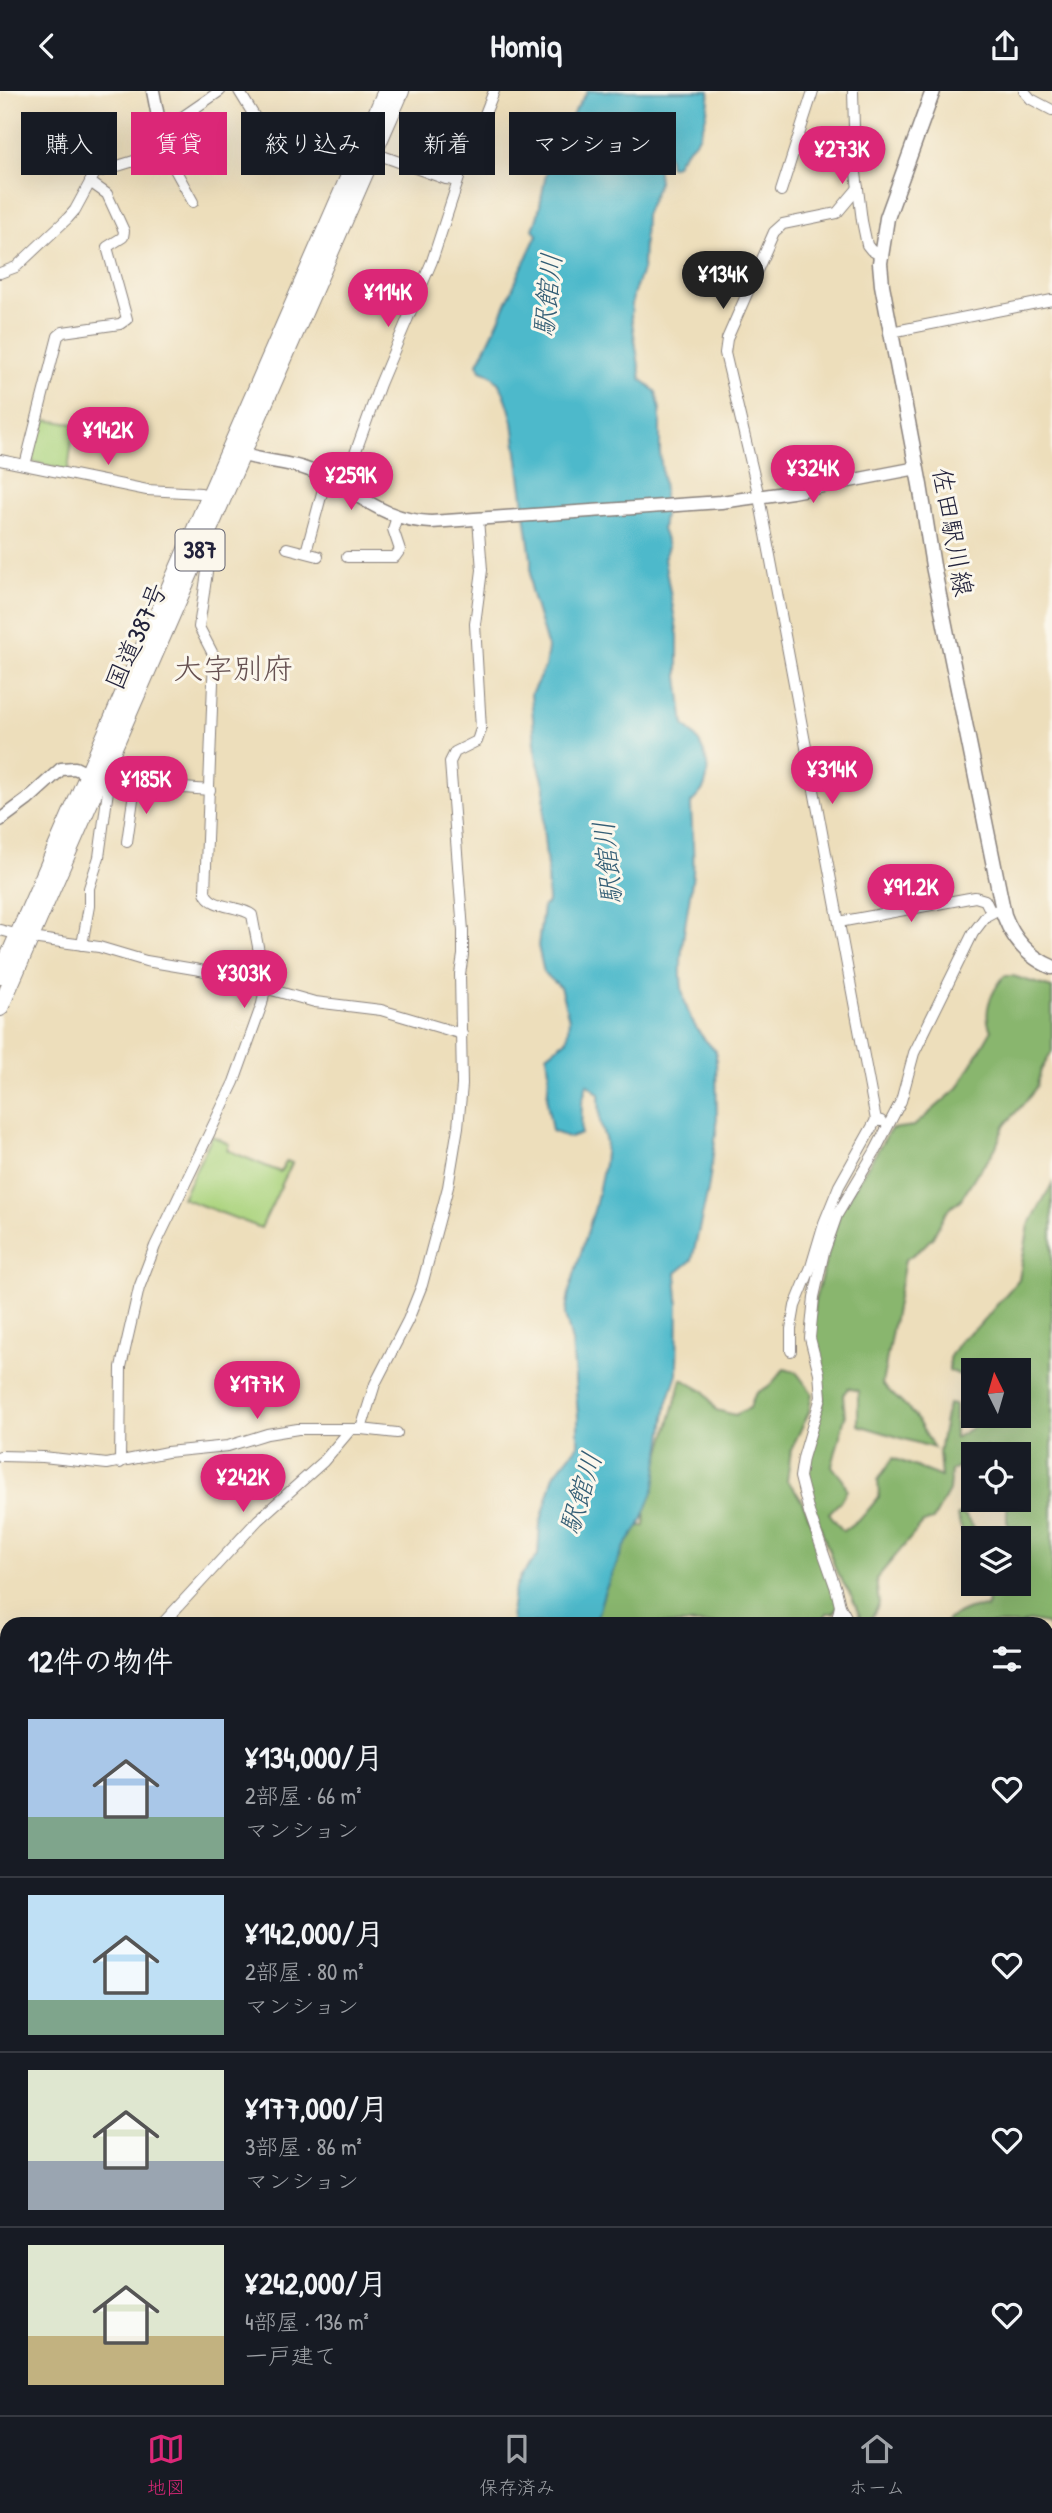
<!DOCTYPE html>
<html lang="ja">
<meta charset="utf-8">
<style>
:root{--surface:#171b24;--page:#20242c;--text:#f1f3f6;--muted:#9ea1a6;--line:#363941;--accent:#db2777}
body{margin:0;font-family:"Patrick Hand","Klee One",sans-serif;background:var(--page);color:var(--text);height:100vh;display:flex;flex-direction:column;font-size:26px;white-space:nowrap}
*{box-sizing:border-box;margin:0}
p{font-size:23px;color:var(--muted)}
.icon{flex:none;width:38px;height:38px;fill:none;stroke:currentColor;stroke-width:2;stroke-linecap:round;stroke-linejoin:round}
.map{position:relative;flex:1;overflow:hidden}
.details{position:absolute;left:0px;top:1526px;width:1054px;height:798px;display:flex;flex-direction:column;background:var(--surface);border-radius:21px 21px 0 0;box-shadow:0 7px 28px #0002}
.details>*{flex:none}
.guide{position:absolute;left:21px;top:21px;width:700px;height:63px;display:flex;gap:14px}
.needle{width:46px;rotate:355deg}
.tools{position:absolute;left:961px;top:1267px;display:grid;gap:14px}
.tools a{display:grid;place-items:center;width:70px;height:70px;border-radius:0px;background:var(--surface);box-shadow:0 7px 28px #0002;font-size:35px}
.price{position:absolute;translate:-50% -60px;padding:0 16px;border-radius:24px;background:var(--accent);color:#fff;font-size:23px;line-height:46px;filter:drop-shadow(0 2px 4px #0008)}
.price::after{content:'';position:absolute;left:50%;top:42px;width:21px;height:16px;margin-left:-10px;background:inherit;clip-path:polygon(0 0,100% 0,50% 100%)}
.price.active{background:#222;color:#fff}
ul{padding:0;list-style:none}
li{display:flex;align-items:center;gap:21px;height:175px;padding:0 28px}
li+li{border-top:2px solid var(--line)}
li span{display:grid;place-items:center;flex:none;width:196px;height:140px;border-radius:0px;color:#555}
li>.icon{margin-inline-start:auto}
span .icon{width:84px;height:84px;fill:#fffc;stroke-width:1}
li b{font-size:30px}
h2{display:flex;justify-content:space-between;align-items:center;height:84px;padding:0 28px;font-size:30px}
.chip{padding:0 24px;border-radius:0px;background:var(--surface);box-shadow:0 7px 28px #0002;font-size:24px;line-height:63px}
.chip.active{background:var(--accent);color:#fff}
header{display:flex;justify-content:space-between;align-items:center;height:91px;padding:0 28px;background:var(--surface);font-size:32px;font-weight:700}
.menu{display:flex;justify-content:space-around;align-items:center;height:98px;border-top:2px solid var(--line);background:var(--surface);font-size:19px;color:var(--muted)}
.menu a{display:grid;justify-items:center;gap:4px}
.menu .active{color:var(--accent)}
.map>svg:first-child{display:block}
.green{fill:#acd47f;stroke:#677b5d;stroke-width:2}
.forest{fill:#89b66e;stroke:#566c54;stroke-width:2}
.water{fill:#4eb9cb;stroke:#386e83;stroke-width:2}
.lines{fill:none;stroke-linecap:round;stroke-linejoin:round}
.minor-casing{stroke:#88807b;stroke-width:12}
.tertiary-casing{stroke:#88807b;stroke-width:15}
.secondary-casing{stroke:#88807b;stroke-width:17}
.trunk-casing{stroke:#88807b;stroke-width:18}
.minor{stroke:#fff;stroke-width:10}
.tertiary{stroke:#fff;stroke-width:12}
.secondary{stroke:#fff;stroke-width:14}
.trunk{stroke:#fff;stroke-width:16}
.labels{text-anchor:middle;stroke-width:6;stroke-linejoin:round;paint-order:stroke}
.shield{fill:#fbf7ec;stroke:#636270;stroke-width:2}
.shield-label{font-size:24px;font-weight:bold;fill:#22223b}
.street-label{font-size:26px;fill:#22223b;stroke:#fbf7ec}
.water-label{font-size:28px;font-style:italic;fill:#345e75;stroke:#fbf7ec}
.quarter-label{font-size:30px;fill:#665151;stroke:#fbf7ec}
</style>
<header><svg class="icon" aria-label="back" viewBox="0 0 24 24"><path d="M15 5l-7 7 7 7"/></svg>Homiq<svg class="icon" aria-label="share" viewBox="0 0 24 24"><path d="M12 15V3M7 8l5-5 5 5M5 13v7h14v-7"/></svg></header>
<div class="map">
<svg width="1052" height="2324" viewBox="0 0 1052 2324">
<rect width="100%" height="100%" fill="#fbf7ec"/>
<filter id="ink" filterUnits="userSpaceOnUse"><feTurbulence type="fractalNoise" baseFrequency=".0143" numOctaves="2"/><feDisplacementMap in="SourceGraphic" scale="14" xChannelSelector="R" yChannelSelector="G"/><feConvolveMatrix kernelMatrix="1 2 1 2 8 2 1 2 1" color-interpolation-filters="sRGB"/></filter>
<filter id="wash" filterUnits="userSpaceOnUse"><feTurbulence type="fractalNoise" baseFrequency=".00686" numOctaves="4" result="noise"/><feDisplacementMap in="SourceGraphic" scale="28" xChannelSelector="R" yChannelSelector="G"/><feGaussianBlur stdDeviation="1.57" result="paint"/><feColorMatrix in="noise" values="0 0 0 0 0 0 0 0 0 0 0 0 0 0 0 0 0 1.4 0 .05"/><feComposite in="paint" operator="in"/></filter>
<g filter="url(#wash)">
<rect width="100%" height="100%" fill="#eddebb"/>
<g class="green">
<polygon points="39,328 74,333 68,380 31,370 29,367"/>
<polygon points="212,1045 229,1053 227,1059 280,1081 287,1070 292,1072 261,1137 182,1107"/>
</g>
<g class="forest">
<path d="M1004,885H1013L1052,897V961L1041,979L1037,994L1031,1004L1004,1035L996,1056L988,1069L977,1082L961,1108L946,1121L933,1146L921,1158L905,1169L882,1293L914,1324L934,1357L858,1334V1300L848,1297L843,1304L845,1326L832,1375L843,1389L847,1399L840,1411L829,1422L843,1440L864,1424L879,1406L878,1389L893,1367L941,1386L939,1361L948,1313L955,1314V1347L975,1335L976,1325H1018V1279H973V1290L949,1279V1267L961,1248L979,1235L1019,1188L1029,1134L1052,1093V1537L1047,1536L1046,1533L1029,1530L1021,1533H946L948,1528C961,1521 972,1514 987,1517L988,1511L982,1493H1018L1019,1472L1025,1469L1028,1462L1007,1431V1409H1018V1363H988L986,1356L951,1380L949,1400L933,1429L923,1432L876,1488L879,1513L868,1533H863L852,1506L837,1482L807,1399L806,1376L824,1308L814,1255V1212L841,1118L891,1038L914,1035L958,997L991,940C982,920 991,902 1004,885Z"/>
<path d="M784,1278L796,1281L812,1302L809,1321L791,1359L787,1390C811,1412 828,1483 839,1515L834,1522H827L822,1530L823,1533H594L610,1483L630,1435H645V1412L654,1385L682,1288L705,1301L716,1319L735,1324L750,1317C757,1293 761,1304 772,1292C777,1287 780,1282 784,1278Z"/>
<polygon points="960,1423 965,1425 978,1442 977,1447 973,1447 973,1472 957,1425"/>
<path d="M4,2089L7,2090V2150L0,2149C0,2137 2,2124 2,2113C2,2103 0,2099 4,2089Z"/>
<polygon points="7,2216 7,2317 160,2319 151,2324 55,2324 54,2322 43,2324 0,2324 0,2218"/>
<polygon points="300,2317 403,2317 410,2324 308,2324"/>
<polygon points="925,2317 957,2317 953,2320 954,2324 892,2324 903,2319 925,2320"/>
</g>
<g class="water">
<path d="M588,0H709C711,10 703,40 697,48C690,58 681,61 676,74L670,76L668,64L664,58L657,71L659,91L645,124L643,176L633,204L631,224L641,288L656,301L660,319V362L664,400V425L662,438L668,455L664,468L678,545V586L684,634C700,647 713,672 705,694C703,701 696,707 691,712C691,735 695,760 693,782C686,846 660,910 716,960L717,1036L708,1099L692,1169L676,1182L678,1208L677,1283L667,1313L655,1396L640,1434L624,1457L604,1502L595,1533H513L511,1522L514,1501L521,1485L538,1464L540,1433L554,1384L578,1354V1325L572,1251L565,1224L570,1197L595,1116L604,1073L606,1051L600,1031L599,1003L587,993L582,1012L581,1043L570,1047L552,1040L547,1011L549,981L547,964L567,948L569,928L560,896L544,882L538,855L543,816L548,812L547,776L543,737L545,696L536,665L531,603L545,576L548,557L531,500V468L513,331C508,312 502,285 481,279L478,272C500,231 516,186 537,144L533,138C541,121 541,103 546,84C555,54 570,25 588,0Z"/>
<polygon points="7,1928 7,1994 0,2029 0,1942"/>
<polygon points="0,2034 7,2037 7,2080 0,2079"/>
</g>
</g>
<g filter="url(#ink)">
<g class="lines">
<defs>
<g id="minor">
<polyline points="239,0 275,59 287,64"/>
<polyline points="853,0 855,74 862,130 867,154 871,159 881,165"/>
<polyline points="1024,0 1031,8 1052,19"/>
<polyline points="62,42 100,58 102,78"/>
<polyline points="162,46 172,73 193,111"/>
<polyline points="374,62 446,88 455,89 463,79 494,0"/>
<polyline points="858,97 837,122 783,133 774,141 727,248 725,262 759,406 876,1029"/>
<polyline points="781,100 813,0"/>
<polyline points="0,182 16,176 68,127 75,119 95,82 150,65 169,35 220,0"/>
<polyline points="891,241 1052,209"/>
<polyline points="0,369 147,399 201,402 209,404"/>
<polyline points="25,374 58,245 63,241 120,233 127,228 107,156 123,146 124,140 107,103 90,91"/>
<polyline points="343,396 380,293 432,170 459,87"/>
<polyline points="287,457 318,465"/>
<polyline points="306,461 326,387"/>
<polyline points="347,466 395,466 400,459 393,438 397,426"/>
<polyline points="105,691 210,699"/>
<polyline points="127,751 135,694"/>
<polyline points="839,831 975,806 985,809 991,821"/>
<polyline points="0,839 31,847 99,856 146,870 200,879 315,911 381,919 462,943"/>
<polyline points="82,854 89,815 89,797 99,766 109,692"/>
<polyline points="791,1260 791,1238 795,1215 811,1176 824,1132 839,1095 876,1029 881,1030"/>
<polyline points="361,1338 375,1293 408,1229 422,1194 448,1096 458,1036 462,994 460,883 463,864 463,840 450,671 455,661 477,650 481,638 475,533 482,479 478,428"/>
<polyline points="0,1365 43,1366 107,1373 167,1361 228,1355 267,1343 298,1338 361,1338 397,1342"/>
<path d="M120,1372L121,1276L139,1197L155,1155L234,991L262,913L265,897L263,882L252,824C239,814 211,818 205,801L214,565L199,536L208,474L197,466"/>
<polyline points="162,1533 258,1429 323,1371 351,1338"/>
<polyline points="836,1533 840,1515"/>
<polyline points="850,1533 840,1515 836,1498 809,1421 800,1386 803,1367 821,1306 819,1282 810,1247 814,1206 824,1161 837,1124 874,1062 901,1010 914,962 973,842 986,825 1003,816"/>
<polyline points="0,1661 7,1667"/>
<polyline points="1046,1661 1052,1647"/>
<polyline points="0,1718 7,1715"/>
<polyline points="1046,1908 1052,1910"/>
<polyline points="1046,2077 1052,2078"/>
<polyline points="419,2317 420,2324"/>
<polyline points="958,2324 968,2318 987,2324"/>
</g>
<g id="tertiary">
<polyline points="153,0 162,46"/>
<path d="M236,361C258,371 284,369 309,379C355,396 377,429 431,431L721,411L792,401L917,377"/>
<polyline points="0,729 27,709 61,678 75,677 96,687"/>
<polyline points="1046,2033 1052,2025"/>
<polyline points="689,2324 698,2317"/>
</g>
<path id="secondary" d="M933,0L887,127L880,172L882,194L920,394L933,475L1004,824C1013,848 1028,866 1052,876"/>
<g id="trunk">
<polyline points="0,885 386,0"/>
<polyline points="0,917 401,0"/>
</g>
</defs>
<use href="#minor" class="minor-casing"/>
<use href="#tertiary" class="tertiary-casing"/>
<use href="#secondary" class="secondary-casing"/>
<use href="#trunk" class="trunk-casing"/>
<use href="#minor" class="minor"/>
<use href="#tertiary" class="tertiary"/>
<use href="#secondary" class="secondary"/>
<use href="#trunk" class="trunk"/>
</g>
</g>
<g class="labels">
<rect class="shield" x="175.5" y="438.5" width="49" height="41" rx="5"/>
<g class="shield-label">
<text x="200" y="467">387</text>
</g>
<g class="street-label">
<text transform="translate(953 441) rotate(80)" y="9">佐田駅川線</text>
<text transform="translate(136 545) rotate(-66)" y="9">国道387号</text>
</g>
<g class="water-label">
<text transform="translate(547 204) rotate(-84)" y="10">駅館川</text>
<text transform="translate(607 772) rotate(-96)" y="10">駅館川</text>
<text transform="translate(580 1402) rotate(-73)" y="10">駅館川</text>
</g>
<g class="quarter-label">
<text x="233" y="588">大字別府</text>
</g>
</g>
</svg>
<div class="tools">
<a><svg class="needle" viewBox="-14 -14 28 28"><path d="M0-13l5 13h-10z" fill="#e53935"/><path d="M0 13l5-13h-10z" fill="#9ea1a6"/></svg></a>
<a><svg class="icon" aria-label="locate" viewBox="0 0 24 24"><circle cx="12" cy="12" r="6"/><path d="M12 2v4M12 18v4M2 12h4M18 12h4"/></svg></a>
<a><svg class="icon" aria-label="layers" viewBox="0 0 24 24"><path d="M12 4l9 5-9 5-9-5zM3 14l9 5 9-5"/></svg></a>
</div>
<b class="price" style="left:842px;top:95px">¥273K</b>
<b class="price active" style="left:723px;top:220px">¥134K</b>
<b class="price" style="left:388px;top:238px">¥114K</b>
<b class="price" style="left:108px;top:376px">¥142K</b>
<b class="price" style="left:813px;top:414px">¥324K</b>
<b class="price" style="left:351px;top:421px">¥259K</b>
<b class="price" style="left:832px;top:715px">¥314K</b>
<b class="price" style="left:146px;top:725px">¥185K</b>
<b class="price" style="left:911px;top:833px">¥91.2K</b>
<b class="price" style="left:244px;top:919px">¥303K</b>
<b class="price" style="left:257px;top:1330px">¥177K</b>
<b class="price" style="left:243px;top:1423px">¥242K</b>
<div class="guide">
<a class="chip">購入</a>
<a class="chip active">賃貸</a>
<a class="chip">絞り込み</a>
<a class="chip">新着</a>
<a class="chip">マンション</a>
</div>
<section class="details">
<h2>12件の物件<svg class="icon" aria-label="filters" viewBox="0 0 24 24"><path d="M4 7h16M4 17h16"/><circle cx="9" cy="7" r="2"/><circle cx="15" cy="17" r="2"/></svg></h2>
<ul>
<li><span style="background:linear-gradient(#a9c7e8 70%,#7fa58c 0)"><svg class="icon" aria-label="home" viewBox="0 0 24 24"><path d="M3 11l9-7 9 7M6 9v11h12V9"/></svg></span><div><b>¥134,000/月</b><p>2部屋 · 66 m²</p><p>マンション</p></div><svg class="icon" aria-label="heart" viewBox="0 0 24 24"><path d="M12 20l-8-8c-3-5 5-10 8-4 3-6 11-1 8 4z"/></svg></li>
<li><span style="background:linear-gradient(#bfe0f5 75%,#7fa58c 0)"><svg class="icon" aria-label="home" viewBox="0 0 24 24"><path d="M3 11l9-7 9 7M6 9v11h12V9"/></svg></span><div><b>¥142,000/月</b><p>2部屋 · 80 m²</p><p>マンション</p></div><svg class="icon" aria-label="heart" viewBox="0 0 24 24"><path d="M12 20l-8-8c-3-5 5-10 8-4 3-6 11-1 8 4z"/></svg></li>
<li><span style="background:linear-gradient(#dfe7d0 65%,#9aa5b1 0)"><svg class="icon" aria-label="home" viewBox="0 0 24 24"><path d="M3 11l9-7 9 7M6 9v11h12V9"/></svg></span><div><b>¥177,000/月</b><p>3部屋 · 86 m²</p><p>マンション</p></div><svg class="icon" aria-label="heart" viewBox="0 0 24 24"><path d="M12 20l-8-8c-3-5 5-10 8-4 3-6 11-1 8 4z"/></svg></li>
<li><span style="background:linear-gradient(#dfe7d0 65%,#c2b280 0)"><svg class="icon" aria-label="home" viewBox="0 0 24 24"><path d="M3 11l9-7 9 7M6 9v11h12V9"/></svg></span><div><b>¥242,000/月</b><p>4部屋 · 136 m²</p><p>一戸建て</p></div><svg class="icon" aria-label="heart" viewBox="0 0 24 24"><path d="M12 20l-8-8c-3-5 5-10 8-4 3-6 11-1 8 4z"/></svg></li>
</ul>
</section>
</div>
<nav class="menu">
<a class="active"><svg class="icon" aria-label="map" viewBox="0 0 24 24"><path d="M3 6l6-2 6 2 6-2v14l-6 2-6-2-6 2zM9 4v14M15 6v14"/></svg>地図</a>
<a><svg class="icon" aria-label="saved" viewBox="0 0 24 24"><path d="M7 4h10v16l-5-4-5 4z"/></svg>保存済み</a>
<a><svg class="icon" aria-label="home" viewBox="0 0 24 24"><path d="M3 11l9-7 9 7M6 9v11h12V9"/></svg>ホーム</a>
</nav>
